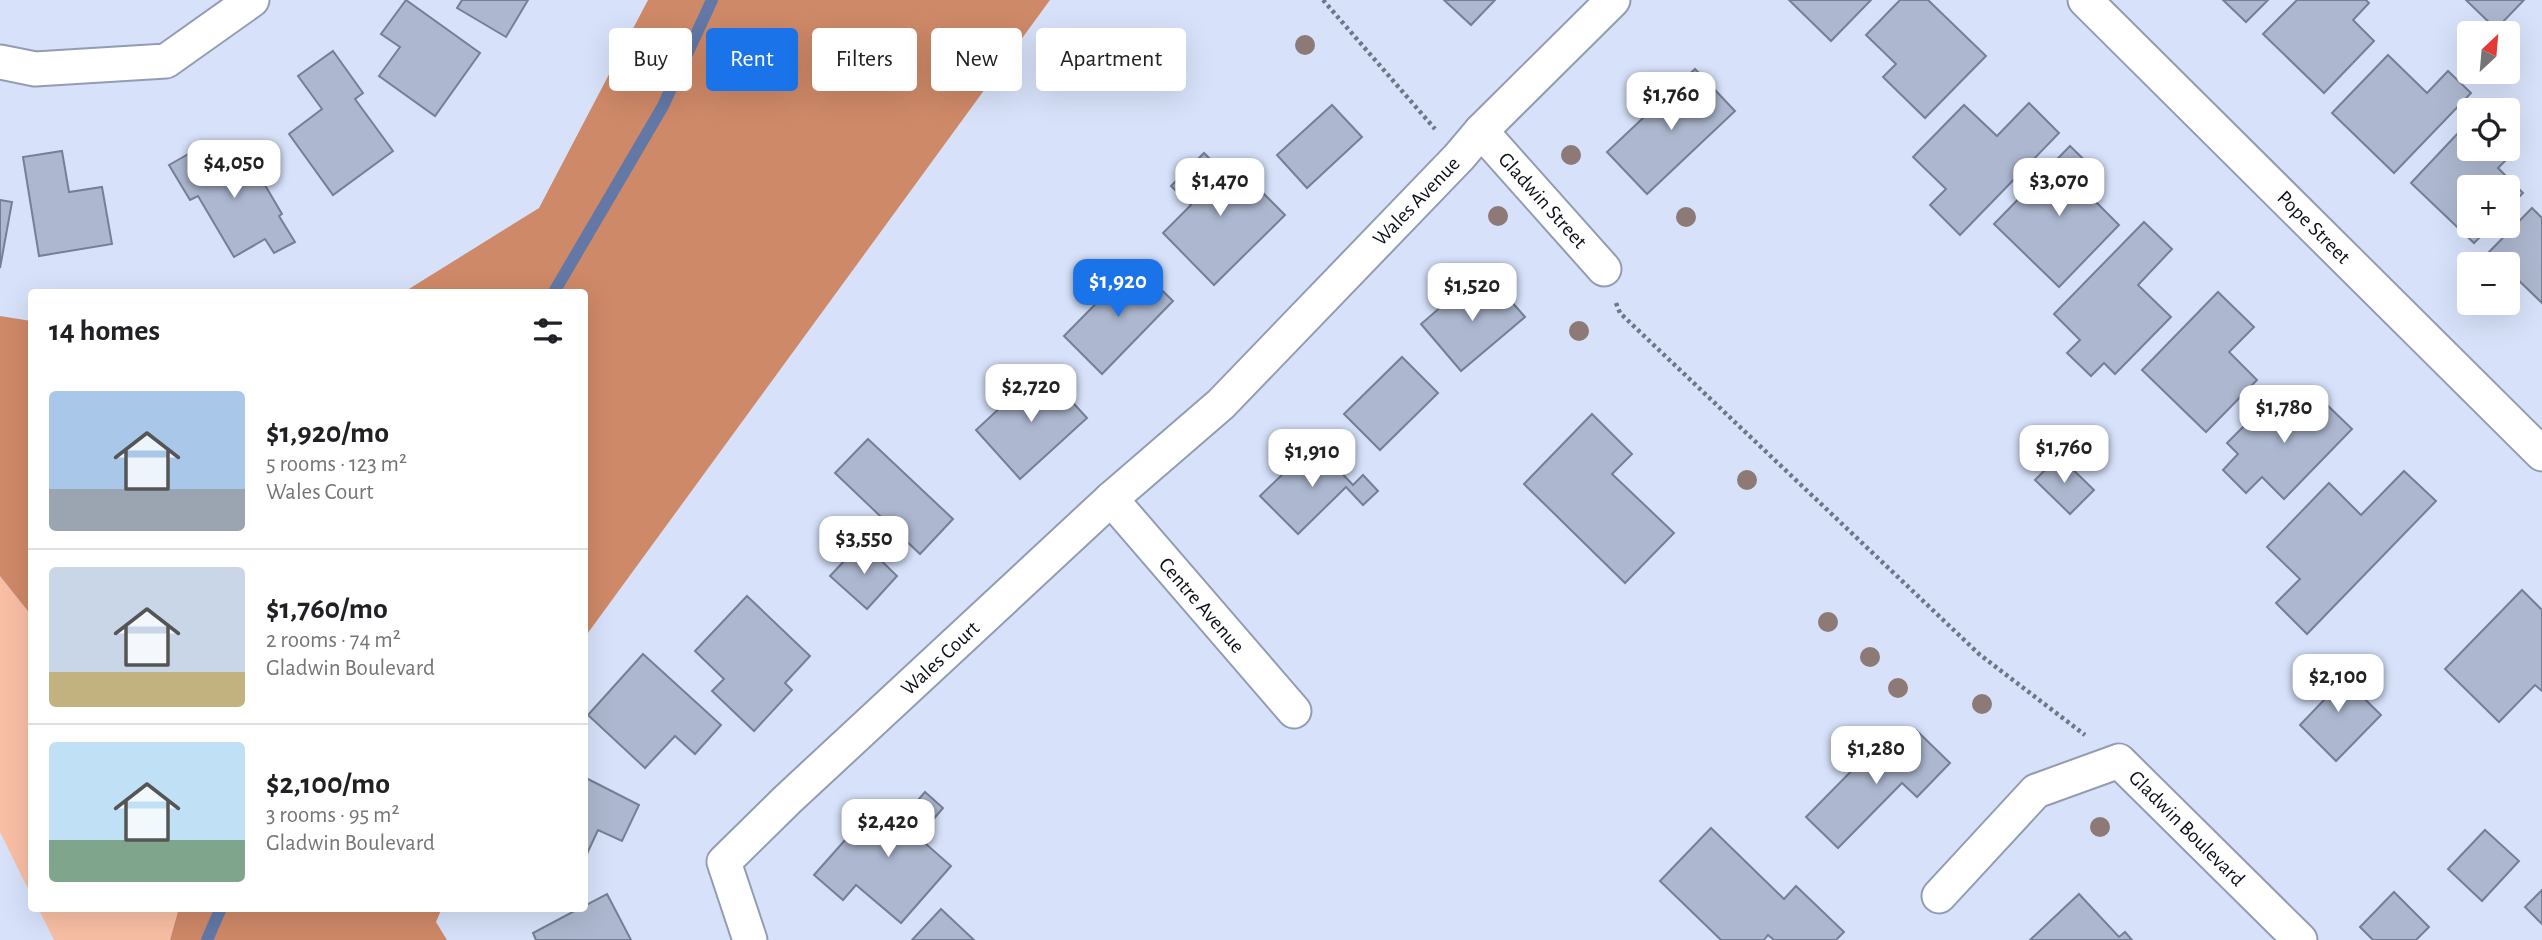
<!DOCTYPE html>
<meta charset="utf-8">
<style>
:root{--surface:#fff;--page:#f2f2f2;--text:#202124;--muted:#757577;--line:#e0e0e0;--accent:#1a73e8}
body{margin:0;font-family:"Alegreya Sans",sans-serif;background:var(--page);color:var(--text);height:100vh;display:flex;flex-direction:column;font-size:26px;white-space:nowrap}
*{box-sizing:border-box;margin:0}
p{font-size:23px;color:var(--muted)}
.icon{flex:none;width:38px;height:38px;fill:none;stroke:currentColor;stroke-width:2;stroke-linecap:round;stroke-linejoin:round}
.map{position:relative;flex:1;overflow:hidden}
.side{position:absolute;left:28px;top:289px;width:560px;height:623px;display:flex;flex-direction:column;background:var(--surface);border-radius:7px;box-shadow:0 7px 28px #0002}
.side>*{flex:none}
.hud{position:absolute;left:609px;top:28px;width:665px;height:63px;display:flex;gap:14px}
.needle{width:46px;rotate:26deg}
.buttons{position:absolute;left:2457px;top:21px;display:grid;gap:14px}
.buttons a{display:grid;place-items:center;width:63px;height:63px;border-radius:7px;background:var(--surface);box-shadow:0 7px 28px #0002;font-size:35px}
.price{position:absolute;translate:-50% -60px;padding:0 16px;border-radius:14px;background:#fff;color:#222;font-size:23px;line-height:46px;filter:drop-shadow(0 2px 4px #0008)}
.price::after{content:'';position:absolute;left:50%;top:42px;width:21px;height:16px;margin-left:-10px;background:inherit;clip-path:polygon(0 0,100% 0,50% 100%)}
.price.on{background:var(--accent);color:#fff}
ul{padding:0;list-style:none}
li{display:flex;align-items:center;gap:21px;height:175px;padding:0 21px}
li+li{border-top:2px solid var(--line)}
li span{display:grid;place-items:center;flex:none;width:196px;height:140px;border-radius:7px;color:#555}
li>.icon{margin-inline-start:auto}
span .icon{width:84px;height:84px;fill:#fffc;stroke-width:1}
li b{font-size:30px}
h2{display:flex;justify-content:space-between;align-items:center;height:84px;padding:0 21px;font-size:30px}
.tag{padding:0 24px;border-radius:7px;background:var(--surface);box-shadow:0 7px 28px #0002;font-size:24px;line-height:63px}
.tag.on{background:var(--accent);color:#fff}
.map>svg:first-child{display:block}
.green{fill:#f9bfa5}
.forest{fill:#ce8968}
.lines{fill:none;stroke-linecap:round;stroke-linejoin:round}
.stream{stroke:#6378a6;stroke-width:12}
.building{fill:#adb8d0;stroke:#757f95;stroke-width:2}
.street-casing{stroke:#929cb3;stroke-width:37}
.path{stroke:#6f7686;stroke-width:4.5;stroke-dasharray:3.5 3.5;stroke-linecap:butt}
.street{stroke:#fff;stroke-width:33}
.tree{fill:#8d7976}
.labels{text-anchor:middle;stroke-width:6;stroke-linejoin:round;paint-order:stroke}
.street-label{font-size:21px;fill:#0b0f17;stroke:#fff}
</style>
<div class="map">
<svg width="2542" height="940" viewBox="0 0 2542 940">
<rect width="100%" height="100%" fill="#d7e2fa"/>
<g class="green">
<polygon points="0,576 31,615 31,895 0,832"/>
<polygon points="38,908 179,908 170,940 54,940"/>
</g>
<g class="forest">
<polygon points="648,0 1050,0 585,637 584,292 404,292 539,208"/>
<polygon points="0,316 31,321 31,615 0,576"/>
<polygon points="179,908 442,908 436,922 447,940 170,940"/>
</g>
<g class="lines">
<g class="stream">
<polyline points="554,292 663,106 712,0"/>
<polyline points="207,940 221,908"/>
</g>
</g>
<g class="building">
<polygon points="406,0 480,53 435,116 379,76 400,47 381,34"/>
<polygon points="462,0 528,0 506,37 457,8"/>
<polygon points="1444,0 1495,0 1471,25"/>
<polygon points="1789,0 1871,0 1831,41"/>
<polygon points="1900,0 1928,0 1986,56 1925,118 1883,77 1896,64 1866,35"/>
<polygon points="2223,0 2268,0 2246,22"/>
<polygon points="2297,0 2366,0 2369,3 2353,20 2374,41 2324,93 2263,34"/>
<polygon points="2466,0 2524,0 2496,29"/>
<polygon points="333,51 363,93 355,99 393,151 333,195 289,134 322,109 298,76"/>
<polygon points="2388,55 2427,93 2448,71 2471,93 2394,173 2332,113"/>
<polygon points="1695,69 1735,111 1647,194 1607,152"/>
<polygon points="2029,103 2059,133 1960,235 1930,205 1946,189 1913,157 1964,105 1997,136"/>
<polygon points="1332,105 1362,137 1307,188 1277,155"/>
<polygon points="2460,131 2469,140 2469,149 2508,149 2508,142 2516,150 2498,168 2523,193 2508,208 2508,187 2469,187 2469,226 2491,226 2474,243 2411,183"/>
<polygon points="242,146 282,214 279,216 295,242 274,253 265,239 234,257 198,196 190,200 169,165 199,148 210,165"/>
<polygon points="2070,146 2101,176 2086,192 2119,225 2059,287 1994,224"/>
<polygon points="62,151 69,192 102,187 112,244 39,256 23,157"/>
<polygon points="1204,153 1226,175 1236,166 1285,215 1214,285 1163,233 1191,205 1171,186"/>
<polygon points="0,200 12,202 0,268"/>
<polygon points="2532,208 2542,218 2542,303 2508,270 2508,264 2502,264 2489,252"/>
<polygon points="2144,222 2172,249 2138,285 2171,317 2115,374 2104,363 2091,376 2067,353 2080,340 2054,314"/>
<polygon points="1135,264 1173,301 1102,374 1064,336"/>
<polygon points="1470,282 1482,296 1496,284 1525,317 1461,371 1421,324"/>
<polygon points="2218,292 2254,327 2229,352 2257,380 2206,432 2142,370"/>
<polygon points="1402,357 1438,393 1380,450 1344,414"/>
<polygon points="1042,369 1087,418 1020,479 976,430"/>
<polygon points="2279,391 2308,418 2324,402 2352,429 2284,499 2262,477 2246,493 2223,470 2238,454 2227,443"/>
<polygon points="1592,414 1632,454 1612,474 1674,533 1625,583 1524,484"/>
<polygon points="868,439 953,519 920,554 835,473"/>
<polygon points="1314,444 1353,485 1363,475 1378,491 1363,505 1346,487 1298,534 1260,496"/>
<polygon points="2059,456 2094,490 2070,514 2035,480"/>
<polygon points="2404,471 2436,501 2307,634 2276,603 2300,579 2267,547 2329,483 2361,515"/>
<polygon points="862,542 897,576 867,609 830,576"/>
<polygon points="2522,590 2542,610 2542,691 2535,685 2499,722 2445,669"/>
<polygon points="747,596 810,656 785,683 792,690 754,731 712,691 724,679 695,651"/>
<polygon points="643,654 721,725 695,754 675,736 645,768 588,715"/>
<polygon points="2330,665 2381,715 2336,761 2300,725 2324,700 2310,686"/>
<polygon points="1916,730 1950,763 1917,797 1902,783 1838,848 1806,817 1876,746 1889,759"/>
<polygon points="584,777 639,805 622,841 598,830 585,858"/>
<polygon points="925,792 943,808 918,837 951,866 901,923 856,885 843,900 814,875 878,803 900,821"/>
<polygon points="1711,828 1784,899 1796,886 1844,932 1836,940 1774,940 1768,935 1764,940 1721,940 1660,881"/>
<polygon points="2485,830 2519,861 2482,901 2448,869"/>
<polygon points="2542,890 2542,924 2525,907"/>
<polygon points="2394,892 2429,927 2416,940 2373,940 2360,927"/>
<polygon points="607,894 631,940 536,940 533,933 580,908 584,908 584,906"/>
<polygon points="2079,894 2119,937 2125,932 2132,940 2030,940"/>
<polygon points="941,909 974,940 912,940"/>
</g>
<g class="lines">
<defs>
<g id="street">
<polyline points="2085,0 2542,454"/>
<polyline points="0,62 35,69 166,61 252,0"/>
<polyline points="1481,131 1604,269"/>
<polyline points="1111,499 1294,711"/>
<polyline points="1939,896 2036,791 2119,761 2300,940"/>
<polyline points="750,940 724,862 787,800 1111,499 1221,404 1459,157 1481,131 1613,0"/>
</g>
</defs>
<use href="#street" class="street-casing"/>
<g class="path">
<polyline points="1323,0 1435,129"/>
<polyline points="1616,303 1620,313 1979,654 2085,735"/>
</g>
<use href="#street" class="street"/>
</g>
<g class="tree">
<circle cx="1305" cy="45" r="10"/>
<circle cx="1571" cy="155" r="10"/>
<circle cx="1498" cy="216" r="10"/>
<circle cx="1686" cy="217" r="10"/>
<circle cx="1579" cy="331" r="10"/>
<circle cx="1747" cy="480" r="10"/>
<circle cx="1828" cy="622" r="10"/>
<circle cx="1870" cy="657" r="10"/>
<circle cx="1898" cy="688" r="10"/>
<circle cx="1982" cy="704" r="10"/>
<circle cx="2100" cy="827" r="10"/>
</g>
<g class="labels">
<g class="street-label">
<text transform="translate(1543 200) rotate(48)" y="7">Gladwin Street</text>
<text transform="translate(1416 201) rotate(-46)" y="7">Wales Avenue</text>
<text transform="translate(2314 227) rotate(45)" y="7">Pope Street</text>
<text transform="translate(1202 605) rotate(49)" y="7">Centre Avenue</text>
<text transform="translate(940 658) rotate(-43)" y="7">Wales Court</text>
<text transform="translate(2187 828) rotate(45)" y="7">Gladwin Boulevard</text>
</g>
</g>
</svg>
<div class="buttons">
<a><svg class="needle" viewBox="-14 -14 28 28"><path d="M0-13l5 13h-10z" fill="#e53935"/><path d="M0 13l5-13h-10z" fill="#757577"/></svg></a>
<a><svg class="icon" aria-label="locate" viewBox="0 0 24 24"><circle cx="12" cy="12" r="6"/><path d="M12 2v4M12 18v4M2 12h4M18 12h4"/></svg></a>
<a>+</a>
<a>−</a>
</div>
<b class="price" style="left:1671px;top:132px">$1,760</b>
<b class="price" style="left:234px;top:200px">$4,050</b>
<b class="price" style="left:1220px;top:218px">$1,470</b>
<b class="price" style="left:2059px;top:218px">$3,070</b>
<b class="price on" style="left:1118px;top:319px">$1,920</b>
<b class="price" style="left:1472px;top:323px">$1,520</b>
<b class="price" style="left:1031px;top:424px">$2,720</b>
<b class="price" style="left:2284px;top:445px">$1,780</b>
<b class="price" style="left:2064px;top:485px">$1,760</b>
<b class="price" style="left:1312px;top:489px">$1,910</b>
<b class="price" style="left:864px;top:576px">$3,550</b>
<b class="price" style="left:2338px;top:714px">$2,100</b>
<b class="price" style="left:1876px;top:786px">$1,280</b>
<b class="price" style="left:888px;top:859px">$2,420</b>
<div class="hud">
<a class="tag">Buy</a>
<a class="tag on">Rent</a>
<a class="tag">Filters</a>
<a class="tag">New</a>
<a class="tag">Apartment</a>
</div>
<section class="side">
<h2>14 homes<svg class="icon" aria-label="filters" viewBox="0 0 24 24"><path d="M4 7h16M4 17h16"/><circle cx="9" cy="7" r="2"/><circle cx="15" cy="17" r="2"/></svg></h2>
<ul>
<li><span style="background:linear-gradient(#a9c7e8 70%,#9aa5b1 0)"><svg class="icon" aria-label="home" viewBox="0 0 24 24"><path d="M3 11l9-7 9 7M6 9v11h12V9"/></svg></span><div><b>$1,920/mo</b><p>5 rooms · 123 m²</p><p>Wales Court</p></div></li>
<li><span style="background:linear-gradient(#c9d6e8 75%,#c2b280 0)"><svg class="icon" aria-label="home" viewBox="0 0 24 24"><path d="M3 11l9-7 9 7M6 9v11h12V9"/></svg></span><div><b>$1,760/mo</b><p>2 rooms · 74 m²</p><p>Gladwin Boulevard</p></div></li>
<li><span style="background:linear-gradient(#bfe0f5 70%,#7fa58c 0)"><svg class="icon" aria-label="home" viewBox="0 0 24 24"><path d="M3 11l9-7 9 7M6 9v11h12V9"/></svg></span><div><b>$2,100/mo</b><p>3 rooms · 95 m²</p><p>Gladwin Boulevard</p></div></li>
</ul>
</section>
</div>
